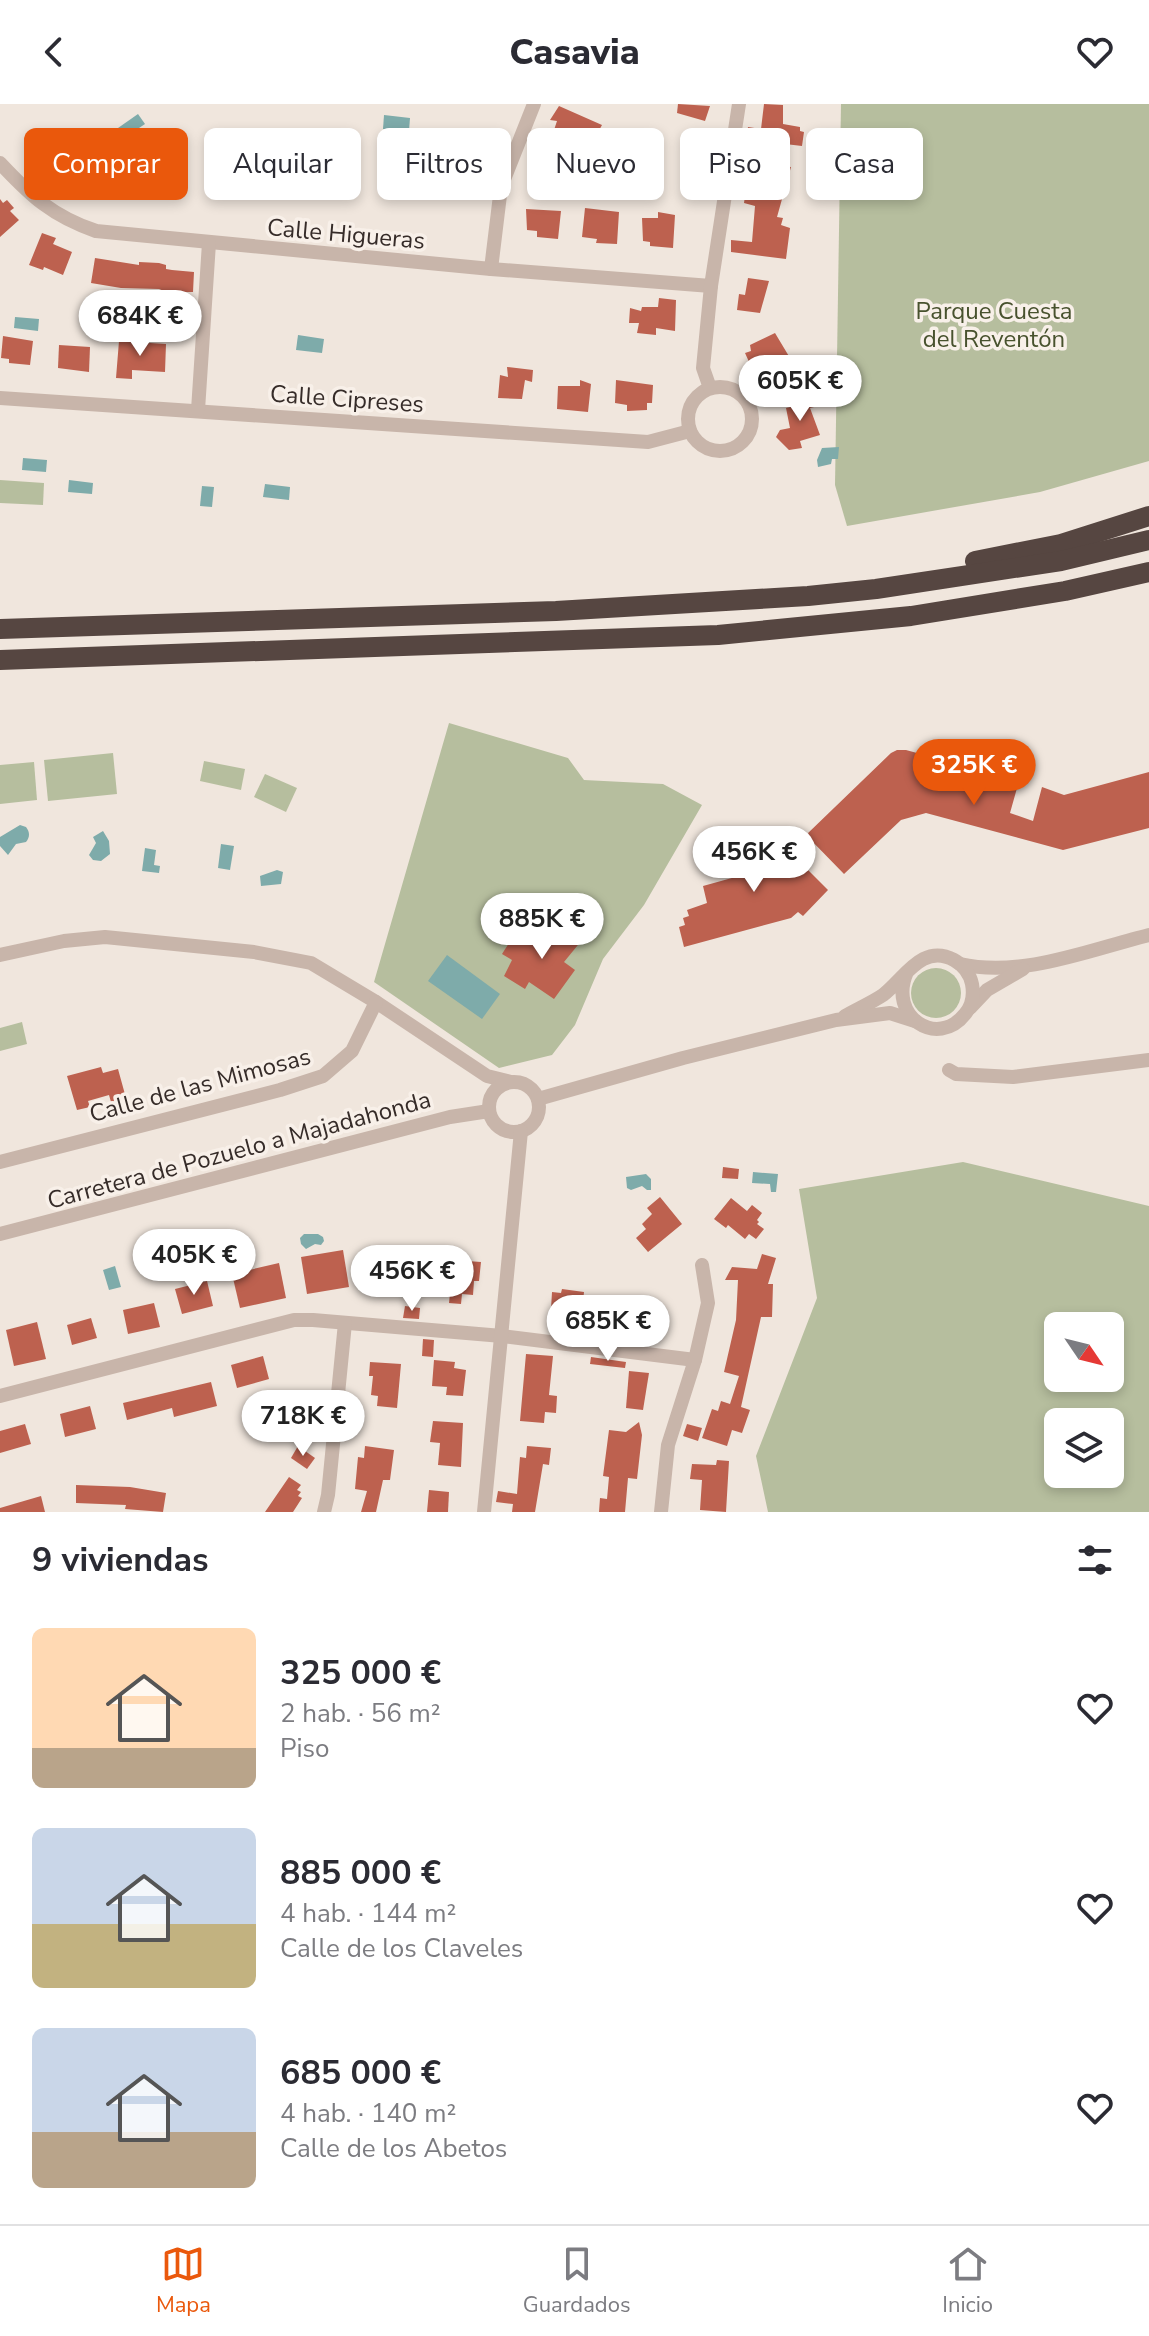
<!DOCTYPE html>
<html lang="es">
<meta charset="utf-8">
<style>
:root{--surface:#fff;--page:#f2f2f3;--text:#2b2b33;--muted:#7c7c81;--line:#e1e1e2;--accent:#ea580c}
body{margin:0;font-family:"Nunito Sans",sans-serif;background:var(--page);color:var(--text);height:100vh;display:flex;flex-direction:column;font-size:30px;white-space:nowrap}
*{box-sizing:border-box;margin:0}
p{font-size:26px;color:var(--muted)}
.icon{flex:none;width:44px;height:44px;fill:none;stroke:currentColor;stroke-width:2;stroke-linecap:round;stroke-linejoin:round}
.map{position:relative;height:1408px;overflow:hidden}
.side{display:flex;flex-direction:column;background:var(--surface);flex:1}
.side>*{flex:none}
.banner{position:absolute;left:24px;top:24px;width:1102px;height:72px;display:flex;gap:16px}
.needle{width:52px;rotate:125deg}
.fabs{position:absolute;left:1044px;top:1208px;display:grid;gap:16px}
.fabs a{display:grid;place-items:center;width:80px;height:80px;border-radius:12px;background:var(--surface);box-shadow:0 4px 12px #0003;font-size:40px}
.price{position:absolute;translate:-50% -68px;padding:0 18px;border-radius:28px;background:#fff;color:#222;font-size:26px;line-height:52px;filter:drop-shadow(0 2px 4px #0008)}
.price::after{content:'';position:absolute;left:50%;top:48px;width:24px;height:18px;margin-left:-12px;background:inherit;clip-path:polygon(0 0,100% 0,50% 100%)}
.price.active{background:var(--accent);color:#fff}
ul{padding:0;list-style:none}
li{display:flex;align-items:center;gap:24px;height:200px;padding:0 32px}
li span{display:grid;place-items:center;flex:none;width:224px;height:160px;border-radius:12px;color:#555}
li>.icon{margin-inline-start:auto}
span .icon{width:96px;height:96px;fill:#fffc;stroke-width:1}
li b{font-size:34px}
h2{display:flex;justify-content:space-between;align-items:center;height:96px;padding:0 32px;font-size:34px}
.tag{padding:0 28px;border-radius:12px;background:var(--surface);box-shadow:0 4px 12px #0003;font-size:28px;line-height:72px}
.tag.active{background:var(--accent);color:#fff}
header{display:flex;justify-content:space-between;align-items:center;height:104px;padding:0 32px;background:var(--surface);font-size:36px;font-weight:800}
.menu{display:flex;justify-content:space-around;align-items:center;height:112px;border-top:2px solid var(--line);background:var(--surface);font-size:22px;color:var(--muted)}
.menu a{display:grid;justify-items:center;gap:4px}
.menu .active{color:var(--accent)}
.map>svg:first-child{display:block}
.green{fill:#b6be9e;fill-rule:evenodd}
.water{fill:#7eabaa}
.building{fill:#bd614f}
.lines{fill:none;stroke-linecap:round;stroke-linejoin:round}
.minor{stroke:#c8b5aa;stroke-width:14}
.highway{stroke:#564641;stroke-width:20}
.labels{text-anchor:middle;stroke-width:7;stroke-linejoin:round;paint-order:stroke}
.street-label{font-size:24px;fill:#362c29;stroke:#f8f0e9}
.park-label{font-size:24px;fill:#48522e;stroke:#f8f0e9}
</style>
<header><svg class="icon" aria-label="back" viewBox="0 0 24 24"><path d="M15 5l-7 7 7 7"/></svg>Casavia<svg class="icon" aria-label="heart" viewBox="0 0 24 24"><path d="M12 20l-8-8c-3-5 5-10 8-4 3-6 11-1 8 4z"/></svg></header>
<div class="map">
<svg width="1149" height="1408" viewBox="0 0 1149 1408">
<rect width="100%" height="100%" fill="#f0e6dd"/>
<g class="green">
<polygon points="841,0 1149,0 1149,357 1040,388 847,422 835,381"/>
<polygon points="0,376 44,379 43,401 0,399"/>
<polygon points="449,619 568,654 584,676 663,680 702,701 644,801 603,855 575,921 552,951 499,964 374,878"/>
<polygon points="113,649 117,690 48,697 44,656"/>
<polygon points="204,657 245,665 241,686 200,677"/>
<polygon points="34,658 37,696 0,700 0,661"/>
<polygon points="265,670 297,684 286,708 254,693"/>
<circle cx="936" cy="889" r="25"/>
<polygon points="22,918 27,940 0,947 0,924"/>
<path d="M963,1058L1149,1102V1408H768L756,1352L817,1194L799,1085ZM1058,1222H1110V1274H1058ZM1058,1318H1110V1370H1058Z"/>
</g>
<g class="water">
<polygon points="138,10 145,20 124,34 118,24"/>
<polygon points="384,11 410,14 409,27 383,25"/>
<polygon points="589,30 602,36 589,64 576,58"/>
<polygon points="310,62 334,64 333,74 310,72"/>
<polygon points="424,72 448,74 447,87 423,86"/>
<polygon points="15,213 39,215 38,227 14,224"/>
<polygon points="298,231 324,235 322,249 296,246"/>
<polygon points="839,343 838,355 832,355 831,360 818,363 817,356 822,344"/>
<polygon points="23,354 47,356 46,368 22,366"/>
<polygon points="69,376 93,379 92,390 68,388"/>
<polygon points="265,380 290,383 289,396 263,393"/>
<polygon points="202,382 214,383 212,403 200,402"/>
<path d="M20,721L26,723C30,728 30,733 26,738L16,740L8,751L0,742V733Z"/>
<polygon points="103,727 109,737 110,750 101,757 93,756 89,751 96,739 93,733"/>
<polygon points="221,740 234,742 230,766 218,764"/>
<polygon points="145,744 156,746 154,761 160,762 159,769 142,767"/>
<polygon points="277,766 283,768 281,780 261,782 260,772"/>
<polygon points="447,851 500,890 482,915 428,877"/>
<polygon points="753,1068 778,1070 776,1088 771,1088 770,1080 752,1079"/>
<polygon points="646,1070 651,1075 651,1086 647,1086 642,1082 631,1086 627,1084 626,1073"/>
<polygon points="304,1130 318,1130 323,1133 324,1137 321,1141 315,1140 306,1145 301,1140 300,1134"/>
<polygon points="115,1162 121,1183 109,1186 103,1166"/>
</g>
<g class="building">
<polygon points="678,0 710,2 705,17 677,9"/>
<polygon points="764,0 783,1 783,20 800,23 800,27 804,28 802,42 760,37 759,44 746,36 748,23 761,25"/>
<polygon points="559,2 602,21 596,32 586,28 578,47 551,35 557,17 550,16"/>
<polygon points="764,60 791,63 777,113 783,114 781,121 790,124 786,155 731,148 731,136 752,138 755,102 744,99 746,84 759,87"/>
<polygon points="0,95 3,99 7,96 14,104 10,107 19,116 0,133"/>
<polygon points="585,104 619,108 617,140 596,139 597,135 582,133"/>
<polygon points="526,105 561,107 558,135 537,133 537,127 527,126"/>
<polygon points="658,108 675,111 673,144 650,142 650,138 643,137 642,114 658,114"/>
<polygon points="42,129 56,134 53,140 72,148 63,171 44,163 43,166 29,161"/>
<polygon points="95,154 139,161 139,158 159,159 166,161 166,165 172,166 194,168 193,188 180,188 180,196 164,195 164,187 159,185 121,184 91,179"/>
<polygon points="748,174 769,177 760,209 737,206 739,190 745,191"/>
<polygon points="659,194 676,196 675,227 656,224 656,231 637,229 639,219 629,219 630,204 641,207 642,203 658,203"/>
<polygon points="775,229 799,269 775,284 756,257 750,260 745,249 751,247 750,241"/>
<polygon points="3,232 33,237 30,261 9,259 9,255 1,254"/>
<polygon points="119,237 166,240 165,268 132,266 132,275 116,274"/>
<polygon points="59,241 90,243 89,268 58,264"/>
<polygon points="507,263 533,266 532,278 525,276 522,295 498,294 500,271 508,273"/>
<polygon points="580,276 591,280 588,308 557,305 558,282 580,282"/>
<polygon points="616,276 653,281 652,299 647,299 647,306 627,307 627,301 615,299"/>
<polygon points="815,289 818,302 810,304 820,331 800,337 802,344 789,346 776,333 780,326 790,324 786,304 799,301 796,292"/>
<polygon points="897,646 906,646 1019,677 1010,709 1033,717 1042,683 1064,691 1149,668 1149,724 1063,746 926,709 901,716 844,770 806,731 891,649"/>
<polygon points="764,722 828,786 803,812 798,808 791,814 684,843 679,823 685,821 683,814 689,812 687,806 707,799 703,782 757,767 739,749"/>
<polygon points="556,818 582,836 564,858 575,866 554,895 529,878 525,885 504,872 512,856 502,850 516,828 539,843"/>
<polygon points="101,963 103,969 118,965 126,994 111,998 109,991 88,997 90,1003 77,1006 67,972"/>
<polygon points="723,1063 739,1065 738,1075 722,1074"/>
<polygon points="660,1093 682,1120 648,1148 636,1134 646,1125 642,1120 652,1110 647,1104"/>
<polygon points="731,1094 747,1107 752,1101 762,1109 757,1116 759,1118 757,1120 764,1125 756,1135 749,1130 745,1135 728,1121 726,1124 714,1115"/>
<polygon points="343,1146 349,1183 307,1190 301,1153"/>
<polygon points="762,1150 776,1154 768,1180 773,1180 772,1213 761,1213 741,1303 750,1306 742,1329 732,1326 727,1342 702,1334 712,1305 718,1307 721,1297 730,1300 739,1272 724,1268 736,1216 738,1176 725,1176 732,1163 757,1165"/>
<polygon points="453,1156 481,1158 479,1177 474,1177 473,1191 462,1190 461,1200 449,1199 450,1189 443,1189 444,1177 451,1177"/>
<polygon points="279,1159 286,1194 240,1204 232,1170"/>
<polygon points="207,1177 213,1202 182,1210 175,1185"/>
<polygon points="562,1185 584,1188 582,1208 551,1205 552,1188 561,1189"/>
<polygon points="154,1199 160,1223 128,1230 123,1206"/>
<polygon points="405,1202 420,1204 419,1215 403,1214"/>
<polygon points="91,1214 97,1234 72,1241 67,1221"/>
<polygon points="37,1218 46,1255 14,1262 6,1226"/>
<polygon points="423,1235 434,1236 433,1253 422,1252"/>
<polygon points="526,1250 553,1252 549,1291 557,1292 556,1309 545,1308 544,1319 520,1317"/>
<polygon points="263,1252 269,1275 237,1284 231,1261"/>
<polygon points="591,1253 626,1258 625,1264 590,1260"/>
<polygon points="434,1256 455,1258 454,1264 466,1266 463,1292 446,1291 447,1283 432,1282"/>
<polygon points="370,1258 401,1260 397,1304 377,1302 378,1292 371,1291 373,1272 369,1272"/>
<polygon points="629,1267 649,1269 643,1306 626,1304"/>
<polygon points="211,1278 217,1302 174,1313 172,1304 127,1316 123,1299"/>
<polygon points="90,1302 96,1325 65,1333 60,1310"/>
<polygon points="433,1317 463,1319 461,1363 438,1361 440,1339 430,1338"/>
<polygon points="639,1318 642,1331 637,1375 628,1374 625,1408 599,1408 600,1394 607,1395 609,1373 603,1372 609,1326 626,1328"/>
<polygon points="25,1320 31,1340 0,1349 0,1327"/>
<polygon points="687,1320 702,1324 698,1337 683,1332"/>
<polygon points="298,1342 315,1354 307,1365 291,1354"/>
<polygon points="365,1342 394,1346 390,1376 383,1376 376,1408 361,1408 367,1387 355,1385 358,1353 364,1354"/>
<polygon points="527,1342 551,1344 549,1361 543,1360 535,1408 512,1408 513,1400 496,1398 498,1387 517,1390 520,1353 526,1354"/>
<polygon points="717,1356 729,1357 726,1408 700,1406 702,1376 690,1375 692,1360 716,1361"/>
<polygon points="289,1373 301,1381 297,1386 301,1388 298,1392 302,1394 293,1408 265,1408"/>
<polygon points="76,1381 130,1383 166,1389 163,1408 125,1405 126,1401 76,1399"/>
<polygon points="429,1386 449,1388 448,1408 427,1408"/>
<polygon points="41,1392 45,1408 0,1408 0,1404"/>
</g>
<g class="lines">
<g class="minor">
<path d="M0,59C31,92 52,112 96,127L491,165L711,182"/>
<polyline points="491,165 501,83 534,0"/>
<circle cx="720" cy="315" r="32"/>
<polyline points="710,284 703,264 711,182 739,0"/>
<polyline points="0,294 648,338 690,327"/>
<polyline points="198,306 209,139"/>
<polyline points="0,851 64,837 105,833 254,848 311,859 376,898 487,972 511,978"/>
<path d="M960,860C1022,874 1089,846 1149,831"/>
<polyline points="970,904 987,886 1023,865"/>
<path d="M845,912C857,905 871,899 883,891C905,874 922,839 954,856C963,861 970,870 972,880C974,891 972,902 965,910C938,945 887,913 907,868"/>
<polyline points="949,966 956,970 1013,973 1149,956"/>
<circle cx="514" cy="1003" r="25"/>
<polyline points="538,995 683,954 836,916 890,909 915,917"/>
<polyline points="0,1058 280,986 323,972 352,947 376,898"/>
<polyline points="0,1130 450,1013 489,1007"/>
<polyline points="0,1292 294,1216 313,1216 502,1232 695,1256"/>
<polyline points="324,1408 328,1391 345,1219"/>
<polyline points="484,1408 521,1027"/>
<polyline points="661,1408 668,1341 695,1256 708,1199 702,1161"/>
</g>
<g class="highway">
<polyline points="975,457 1061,440 1149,412"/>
<polyline points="0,525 556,507 808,492 876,485 1061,457 1149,436"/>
<polyline points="0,556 718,531 911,512 1065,487 1149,468"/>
</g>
</g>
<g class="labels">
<g class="street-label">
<text transform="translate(346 130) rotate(5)" y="8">Calle Higueras</text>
<text transform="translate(347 295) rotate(4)" y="8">Calle Cipreses</text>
<text transform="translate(200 981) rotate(-15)" y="8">Calle de las Mimosas</text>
<text transform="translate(239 1046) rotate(-15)" y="8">Carretera de Pozuelo a Majadahonda</text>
</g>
<g class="park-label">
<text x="994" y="215">Parque Cuesta<tspan x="994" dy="28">del Reventón</tspan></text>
</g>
</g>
</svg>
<div class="fabs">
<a><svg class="needle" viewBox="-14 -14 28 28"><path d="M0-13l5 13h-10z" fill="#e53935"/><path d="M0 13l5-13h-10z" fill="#7c7c81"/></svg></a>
<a><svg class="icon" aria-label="layers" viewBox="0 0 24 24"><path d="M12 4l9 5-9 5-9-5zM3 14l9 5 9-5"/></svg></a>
</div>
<b class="price" style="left:140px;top:254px">684K €</b>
<b class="price" style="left:800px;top:319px">605K €</b>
<b class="price active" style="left:974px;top:703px">325K €</b>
<b class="price" style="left:754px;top:790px">456K €</b>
<b class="price" style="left:542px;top:857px">885K €</b>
<b class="price" style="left:194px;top:1193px">405K €</b>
<b class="price" style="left:412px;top:1209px">456K €</b>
<b class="price" style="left:608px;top:1259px">685K €</b>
<b class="price" style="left:303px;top:1354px">718K €</b>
<div class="banner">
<a class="tag active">Comprar</a>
<a class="tag">Alquilar</a>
<a class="tag">Filtros</a>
<a class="tag">Nuevo</a>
<a class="tag">Piso</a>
<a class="tag">Casa</a>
</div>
</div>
<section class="side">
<h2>9 viviendas<svg class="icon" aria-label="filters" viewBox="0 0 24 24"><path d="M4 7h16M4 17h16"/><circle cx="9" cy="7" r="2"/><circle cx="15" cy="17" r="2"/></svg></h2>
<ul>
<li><span style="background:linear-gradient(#ffd9b3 75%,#b9a48a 0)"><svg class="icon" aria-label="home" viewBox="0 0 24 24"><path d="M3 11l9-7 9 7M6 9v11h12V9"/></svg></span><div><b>325 000 €</b><p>2 hab. · 56 m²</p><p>Piso</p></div><svg class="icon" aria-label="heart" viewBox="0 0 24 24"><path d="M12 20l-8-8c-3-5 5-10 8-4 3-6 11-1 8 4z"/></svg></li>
<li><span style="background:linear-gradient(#c9d6e8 60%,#c2b280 0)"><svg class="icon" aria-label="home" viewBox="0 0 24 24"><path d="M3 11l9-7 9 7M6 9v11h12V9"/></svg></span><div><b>885 000 €</b><p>4 hab. · 144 m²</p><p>Calle de los Claveles</p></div><svg class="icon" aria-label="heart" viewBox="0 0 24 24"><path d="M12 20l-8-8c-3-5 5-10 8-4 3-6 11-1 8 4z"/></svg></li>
<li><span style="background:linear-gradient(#c9d6e8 65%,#b9a48a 0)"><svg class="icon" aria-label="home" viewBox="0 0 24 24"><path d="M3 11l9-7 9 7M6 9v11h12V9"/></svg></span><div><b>685 000 €</b><p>4 hab. · 140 m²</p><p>Calle de los Abetos</p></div><svg class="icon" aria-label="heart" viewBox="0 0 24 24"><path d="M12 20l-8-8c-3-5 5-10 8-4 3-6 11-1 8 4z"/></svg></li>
</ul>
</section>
<nav class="menu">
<a class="active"><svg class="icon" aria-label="map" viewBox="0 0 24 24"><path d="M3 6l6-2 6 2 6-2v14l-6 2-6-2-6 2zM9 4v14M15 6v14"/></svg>Mapa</a>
<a><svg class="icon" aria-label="saved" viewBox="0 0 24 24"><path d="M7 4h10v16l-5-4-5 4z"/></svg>Guardados</a>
<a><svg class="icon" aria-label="home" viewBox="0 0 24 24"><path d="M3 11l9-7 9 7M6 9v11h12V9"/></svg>Inicio</a>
</nav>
